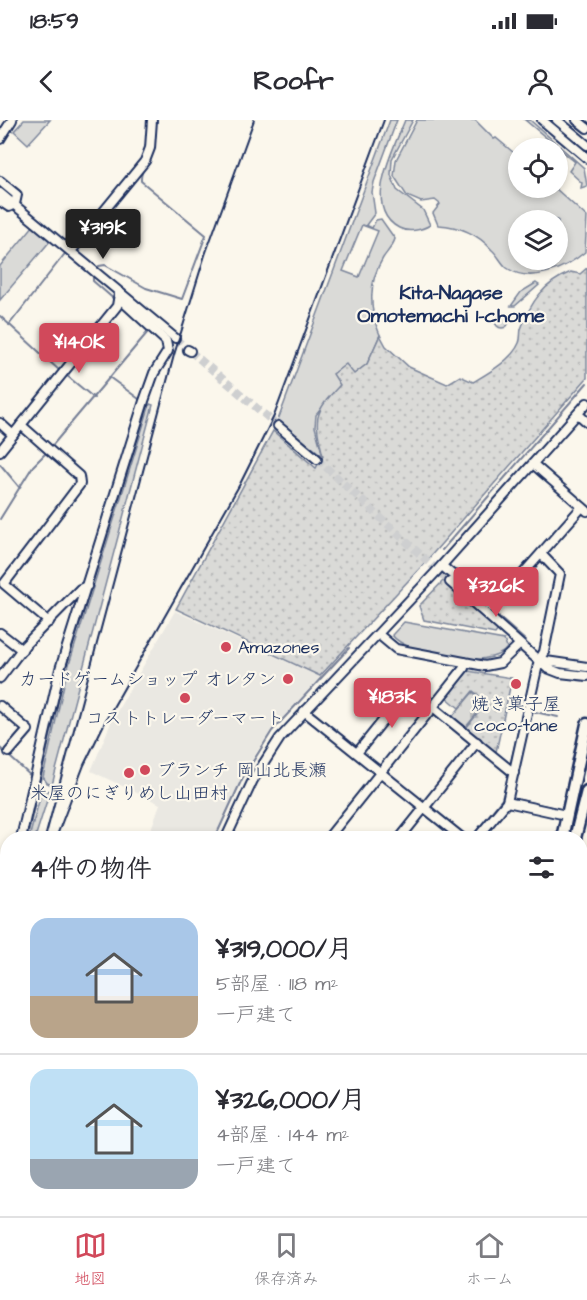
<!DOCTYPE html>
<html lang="ja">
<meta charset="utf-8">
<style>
:root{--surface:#fff;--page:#f7f7f7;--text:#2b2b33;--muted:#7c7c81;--line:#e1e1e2;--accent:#d1495b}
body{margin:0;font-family:"Architects Daughter","Klee One",sans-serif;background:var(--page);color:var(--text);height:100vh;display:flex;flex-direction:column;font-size:22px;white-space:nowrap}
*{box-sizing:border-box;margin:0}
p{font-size:20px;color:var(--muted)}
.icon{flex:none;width:33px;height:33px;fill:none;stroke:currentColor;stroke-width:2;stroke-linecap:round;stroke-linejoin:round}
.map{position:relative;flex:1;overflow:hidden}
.sheet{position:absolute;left:0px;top:711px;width:588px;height:386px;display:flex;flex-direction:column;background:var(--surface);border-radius:24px 24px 0 0;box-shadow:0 3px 9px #0003}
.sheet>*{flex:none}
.controls{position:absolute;left:508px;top:18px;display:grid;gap:12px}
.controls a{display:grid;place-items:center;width:60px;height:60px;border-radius:50%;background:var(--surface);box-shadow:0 3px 9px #0003;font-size:30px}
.price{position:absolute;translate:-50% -51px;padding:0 14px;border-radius:6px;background:var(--accent);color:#fff;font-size:20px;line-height:39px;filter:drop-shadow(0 2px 3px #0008)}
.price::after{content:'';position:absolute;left:50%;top:36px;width:18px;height:14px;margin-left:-9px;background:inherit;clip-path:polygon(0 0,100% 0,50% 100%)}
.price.current{background:#222;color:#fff}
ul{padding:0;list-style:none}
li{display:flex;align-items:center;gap:18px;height:150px;padding:0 30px}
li+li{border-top:2px solid var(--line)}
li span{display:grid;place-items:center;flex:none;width:168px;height:120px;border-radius:18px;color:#555}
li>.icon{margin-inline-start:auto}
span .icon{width:72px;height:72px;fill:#fffc;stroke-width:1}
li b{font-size:26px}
h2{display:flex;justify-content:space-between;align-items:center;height:72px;padding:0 30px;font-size:26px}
.status{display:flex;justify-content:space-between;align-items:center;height:42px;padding:0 30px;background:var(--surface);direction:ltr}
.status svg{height:16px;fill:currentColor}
header{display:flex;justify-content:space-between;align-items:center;height:78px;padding:0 30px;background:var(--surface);font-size:27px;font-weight:800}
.tab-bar{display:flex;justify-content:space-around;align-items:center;height:84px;border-top:2px solid var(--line);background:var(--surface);font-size:16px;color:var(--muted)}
.tab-bar a{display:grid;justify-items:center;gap:3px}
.tab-bar .current{color:var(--accent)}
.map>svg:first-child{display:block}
.built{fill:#eae8e2}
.green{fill:#dadad7;stroke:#7a849a;stroke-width:1.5;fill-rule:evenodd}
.cemetery{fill:url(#cemetery-stones);stroke:#7a849a;stroke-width:1.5}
.park{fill:url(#park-dots);stroke:#7a849a;stroke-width:1.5}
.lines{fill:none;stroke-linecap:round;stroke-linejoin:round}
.stream{stroke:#747e96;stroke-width:2}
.minor-tunnel{stroke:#cecfd0;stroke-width:8;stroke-dasharray:8 4;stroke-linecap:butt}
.minor-casing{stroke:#1b2f5e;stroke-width:12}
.major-casing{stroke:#1b2f5e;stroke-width:15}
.minor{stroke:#fbf7ec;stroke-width:8}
.major{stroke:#fbf7ec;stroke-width:10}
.rail{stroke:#1b2f5e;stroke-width:2}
.poi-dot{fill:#d1495b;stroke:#fbf7ec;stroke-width:2}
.labels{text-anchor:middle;stroke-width:4.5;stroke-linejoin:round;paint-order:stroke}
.poi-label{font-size:18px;fill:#1b2f5e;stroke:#fbf7ec}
.neighbourhood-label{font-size:20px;font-weight:bold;fill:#1b2f5e;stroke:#fbf7ec}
</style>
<div class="status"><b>18:59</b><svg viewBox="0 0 49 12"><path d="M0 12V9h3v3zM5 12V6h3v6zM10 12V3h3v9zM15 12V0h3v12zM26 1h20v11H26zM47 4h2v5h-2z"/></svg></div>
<header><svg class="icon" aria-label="back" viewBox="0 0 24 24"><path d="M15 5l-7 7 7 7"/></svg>Roofr<svg class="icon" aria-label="person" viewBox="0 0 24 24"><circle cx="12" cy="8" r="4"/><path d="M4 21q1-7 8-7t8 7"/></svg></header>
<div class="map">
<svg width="587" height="1096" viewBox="0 0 587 1096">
<defs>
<pattern id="cemetery-stones" width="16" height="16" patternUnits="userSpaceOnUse" patternTransform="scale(1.5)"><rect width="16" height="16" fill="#dadad7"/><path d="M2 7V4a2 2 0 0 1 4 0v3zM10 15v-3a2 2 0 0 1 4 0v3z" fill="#babbbb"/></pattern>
<pattern id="park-dots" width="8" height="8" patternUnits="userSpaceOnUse" patternTransform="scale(1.5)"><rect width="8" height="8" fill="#dadad7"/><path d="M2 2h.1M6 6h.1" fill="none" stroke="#babbbb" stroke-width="1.8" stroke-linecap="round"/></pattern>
</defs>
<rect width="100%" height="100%" fill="#fbf7ec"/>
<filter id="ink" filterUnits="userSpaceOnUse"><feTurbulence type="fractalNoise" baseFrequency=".0167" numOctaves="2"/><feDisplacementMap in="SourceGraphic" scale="12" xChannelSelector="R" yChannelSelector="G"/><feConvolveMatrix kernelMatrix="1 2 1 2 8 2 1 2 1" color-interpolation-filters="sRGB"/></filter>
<g filter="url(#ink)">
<polygon class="built" points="175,491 320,557 272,609 256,633 214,718 148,718 160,684 91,651 112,600"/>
<g class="green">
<polygon points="24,0 50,0 28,24 14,11"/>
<path d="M390,0H397L374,62L372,72L375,93L366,105L372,108L376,100L381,99L395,119C393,126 387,132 383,138C368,162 369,190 380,215L367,244L340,265L316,295L315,307L323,336L278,300ZM362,105L378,111L359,157L343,151Z"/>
<path d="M405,0H413L392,39L391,55L397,70L423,90L430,105C422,110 408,113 399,108C361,88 394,28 405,0Z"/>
<path d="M417,0H475L494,19L496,18L519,37V68H555L587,97L585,132C566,148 531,165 507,148C501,143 498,135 492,130C478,114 459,106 438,105L433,93L440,84L435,80L421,82L407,76L394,56L396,40ZM519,100H558V140H519Z"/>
<polygon points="525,0 530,0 584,48 587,66 581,68 582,63 569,51 575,42"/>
<polygon points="34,105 51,120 0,180 0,146"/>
<polygon points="536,163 539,165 515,186 511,186 521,172"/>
<circle cx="502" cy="201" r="7"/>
<polygon points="150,284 153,285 52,665 47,663 43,657 67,551"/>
<path d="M404,502L504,520L507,528C491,551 406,535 392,515Z"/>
<polygon points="418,565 434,579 429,585 425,585 411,573"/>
<polygon points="42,670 50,671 35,718 29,718"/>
</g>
<polygon class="cemetery" points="473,572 486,583 465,608 452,597"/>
<g class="park">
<path d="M587,148V258L421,447L320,556L176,489L273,311L316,348L323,336C314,299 313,293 340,265L333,254L346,244L354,254L367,244L380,215L386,226L409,247L447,264L460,256L473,262C488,253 512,240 519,223C521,219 520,214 521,209C531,181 544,163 571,152L580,154Z"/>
<polygon points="443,461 498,510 495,514 424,500 419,486"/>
<polygon points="468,551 512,558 496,632 466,608 487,582 473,571 459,588 446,577"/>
<polygon points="0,1050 7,1057 8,1089 14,1089 9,1096 0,1096"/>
<polygon points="222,1089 284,1089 285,1092 281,1096 230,1096"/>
</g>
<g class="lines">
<g class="stream">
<polyline points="128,56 143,37"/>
<path d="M99,146L105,145L146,168L182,179L206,115L141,61C140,45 156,38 154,17"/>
<polyline points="93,153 93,161 116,181"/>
<polyline points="0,196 60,251"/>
<polyline points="9,205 67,131"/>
<polyline points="66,255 94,278"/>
<polyline points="109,257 139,279"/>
<polyline points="51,327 147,213 147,209 120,185"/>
<polyline points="0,344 20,368"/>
<polyline points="0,399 33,346 46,333"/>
<polyline points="442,430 587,263"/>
<polyline points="456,450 490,481"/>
<polyline points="494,493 526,521"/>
<polyline points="0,564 38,518 80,475"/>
<polyline points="535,592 558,597"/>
<polyline points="0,628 32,657"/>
<polyline points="511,642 530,560"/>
<polyline points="516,679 555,688"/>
<polyline points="474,714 502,679 508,656"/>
<polyline points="27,718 65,551 148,286"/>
<polyline points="215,718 242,659 272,611 349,528"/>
<polyline points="580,777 587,784"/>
<polyline points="0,837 8,805"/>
<polyline points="300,1089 306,1096"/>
<polyline points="12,1096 17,1089"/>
</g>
<g class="minor-tunnel">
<polyline points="175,218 188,230"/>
<polyline points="190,231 278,306"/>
<polyline points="317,339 450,462"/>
</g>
<defs>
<g id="minor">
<polyline points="542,0 587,38"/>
<polyline points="557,0 587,25"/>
<polyline points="577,0 587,8"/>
<polyline points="0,19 12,0"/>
<polyline points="0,61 17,75 15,84"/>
<polyline points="0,73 175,218"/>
<polyline points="0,81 9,87 15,84"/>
<polyline points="72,130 145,41 150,28 152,0"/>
<polyline points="188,230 190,231"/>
<polyline points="578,294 587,302"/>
<polyline points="0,303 13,315"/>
<polyline points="21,305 79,356 80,364 4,464 49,502"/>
<polyline points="278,306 317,339"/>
<polyline points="0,331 117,186 119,174"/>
<polyline points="533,344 587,391"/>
<polyline points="442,446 491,487 497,483 582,387"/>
<polyline points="450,462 547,548 560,553 587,556"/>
<polyline points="0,513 22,530"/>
<polyline points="378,514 396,529 485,546 500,543 519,525"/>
<polyline points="539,540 587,547"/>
<polyline points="0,558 25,525 80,469 87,466"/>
<polyline points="0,586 28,610 9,632"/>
<polyline points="433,587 514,653"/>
<polyline points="304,591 462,718"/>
<polyline points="357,633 402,577 409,575 429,593"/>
<polyline points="507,682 566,695"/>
<polyline points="21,718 60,549 144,281 154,253 168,231 166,221 120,179"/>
<polyline points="226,718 253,660 280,618 435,453 587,283"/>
<polyline points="328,718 464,548 464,542"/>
<polyline points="400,718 477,622"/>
<polyline points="477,718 507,682 539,540 544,532 560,454 541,434"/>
<polyline points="580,782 587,797"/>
<polyline points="0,811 8,778"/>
<polyline points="580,898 587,890"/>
<polyline points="580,933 587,939"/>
<polyline points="0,958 3,949 8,953"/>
<polyline points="0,958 8,965"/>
<polyline points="580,970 587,962"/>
<polyline points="0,971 8,977"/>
<polyline points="62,1089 69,1096"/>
<polyline points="120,1089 128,1096"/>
<polyline points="133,1089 138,1096"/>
<polyline points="218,1089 226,1096"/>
<polyline points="291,1089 299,1096"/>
<polyline points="436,1089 445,1096"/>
<polyline points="25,1096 30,1089"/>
<polyline points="145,1096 154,1089"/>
<polyline points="482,1096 488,1089"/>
<polyline points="529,1096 534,1089"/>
</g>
<g id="major">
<polyline points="562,718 587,604"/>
<polyline points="575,718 587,671"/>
<polyline points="580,1044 587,1050"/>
<polyline points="376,1096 381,1089"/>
<polyline points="385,1096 390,1089"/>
</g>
</defs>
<use href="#minor" class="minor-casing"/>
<use href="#major" class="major-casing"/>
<use href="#minor" class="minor"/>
<use href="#major" class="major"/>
<g class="rail">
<polyline points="45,718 174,235 205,135 254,0"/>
<polyline points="56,718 84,645 107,598 240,364 274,296 384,0"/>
<polyline points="0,886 8,859"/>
<polyline points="0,919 8,890"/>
</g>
</g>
</g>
<g class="poi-dot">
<circle cx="226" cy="527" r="6"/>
<circle cx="288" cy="559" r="6"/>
<circle cx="516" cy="564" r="6"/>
<circle cx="185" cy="578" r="6"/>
<circle cx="145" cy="650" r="6"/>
<circle cx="129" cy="653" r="6"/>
</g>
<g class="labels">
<g class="poi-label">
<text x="238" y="533" text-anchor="start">Amazones</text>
<text x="276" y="565" text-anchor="end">カードゲームショップ オレタン</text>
<text x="516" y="590">焼き菓子屋<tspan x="516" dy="21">coco-tane</tspan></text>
<text x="185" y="604">コストトレーダーマート</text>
<text x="157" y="656" text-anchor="start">ブランチ 岡山北長瀬</text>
<text x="129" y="679">米屋のにぎりめし山田村</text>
</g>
<g class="neighbourhood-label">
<text x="451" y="179">Kita-Nagase<tspan x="451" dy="23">Omotemachi 1-chome</tspan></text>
</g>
</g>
</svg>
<div class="controls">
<a><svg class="icon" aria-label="locate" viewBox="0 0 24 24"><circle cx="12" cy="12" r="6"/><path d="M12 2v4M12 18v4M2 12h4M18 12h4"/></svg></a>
<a><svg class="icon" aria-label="layers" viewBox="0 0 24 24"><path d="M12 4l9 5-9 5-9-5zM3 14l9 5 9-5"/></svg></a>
</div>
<b class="price current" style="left:103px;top:140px">¥319K</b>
<b class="price" style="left:79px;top:254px">¥140K</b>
<b class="price" style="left:496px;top:498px">¥326K</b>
<b class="price" style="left:392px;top:609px">¥183K</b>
<section class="sheet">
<h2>4件の物件<svg class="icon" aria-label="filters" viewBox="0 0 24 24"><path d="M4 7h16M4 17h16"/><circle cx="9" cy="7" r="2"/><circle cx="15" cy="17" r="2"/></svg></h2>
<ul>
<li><span style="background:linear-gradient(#a9c7e8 65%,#b9a48a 0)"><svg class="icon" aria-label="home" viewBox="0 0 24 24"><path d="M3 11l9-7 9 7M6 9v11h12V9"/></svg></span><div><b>¥319,000/月</b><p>5部屋 · 118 m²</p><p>一戸建て</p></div></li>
<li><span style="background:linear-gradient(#bfe0f5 75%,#9aa5b1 0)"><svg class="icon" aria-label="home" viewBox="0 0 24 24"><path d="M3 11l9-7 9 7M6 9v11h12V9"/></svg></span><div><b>¥326,000/月</b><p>4部屋 · 144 m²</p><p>一戸建て</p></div></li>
</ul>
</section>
</div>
<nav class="tab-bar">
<a class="current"><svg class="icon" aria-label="map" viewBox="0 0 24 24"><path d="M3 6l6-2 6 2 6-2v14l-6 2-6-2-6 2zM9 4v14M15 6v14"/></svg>地図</a>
<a><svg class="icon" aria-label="saved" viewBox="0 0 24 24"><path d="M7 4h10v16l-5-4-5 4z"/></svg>保存済み</a>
<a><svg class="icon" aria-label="home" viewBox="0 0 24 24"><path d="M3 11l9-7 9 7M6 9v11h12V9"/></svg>ホーム</a>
</nav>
